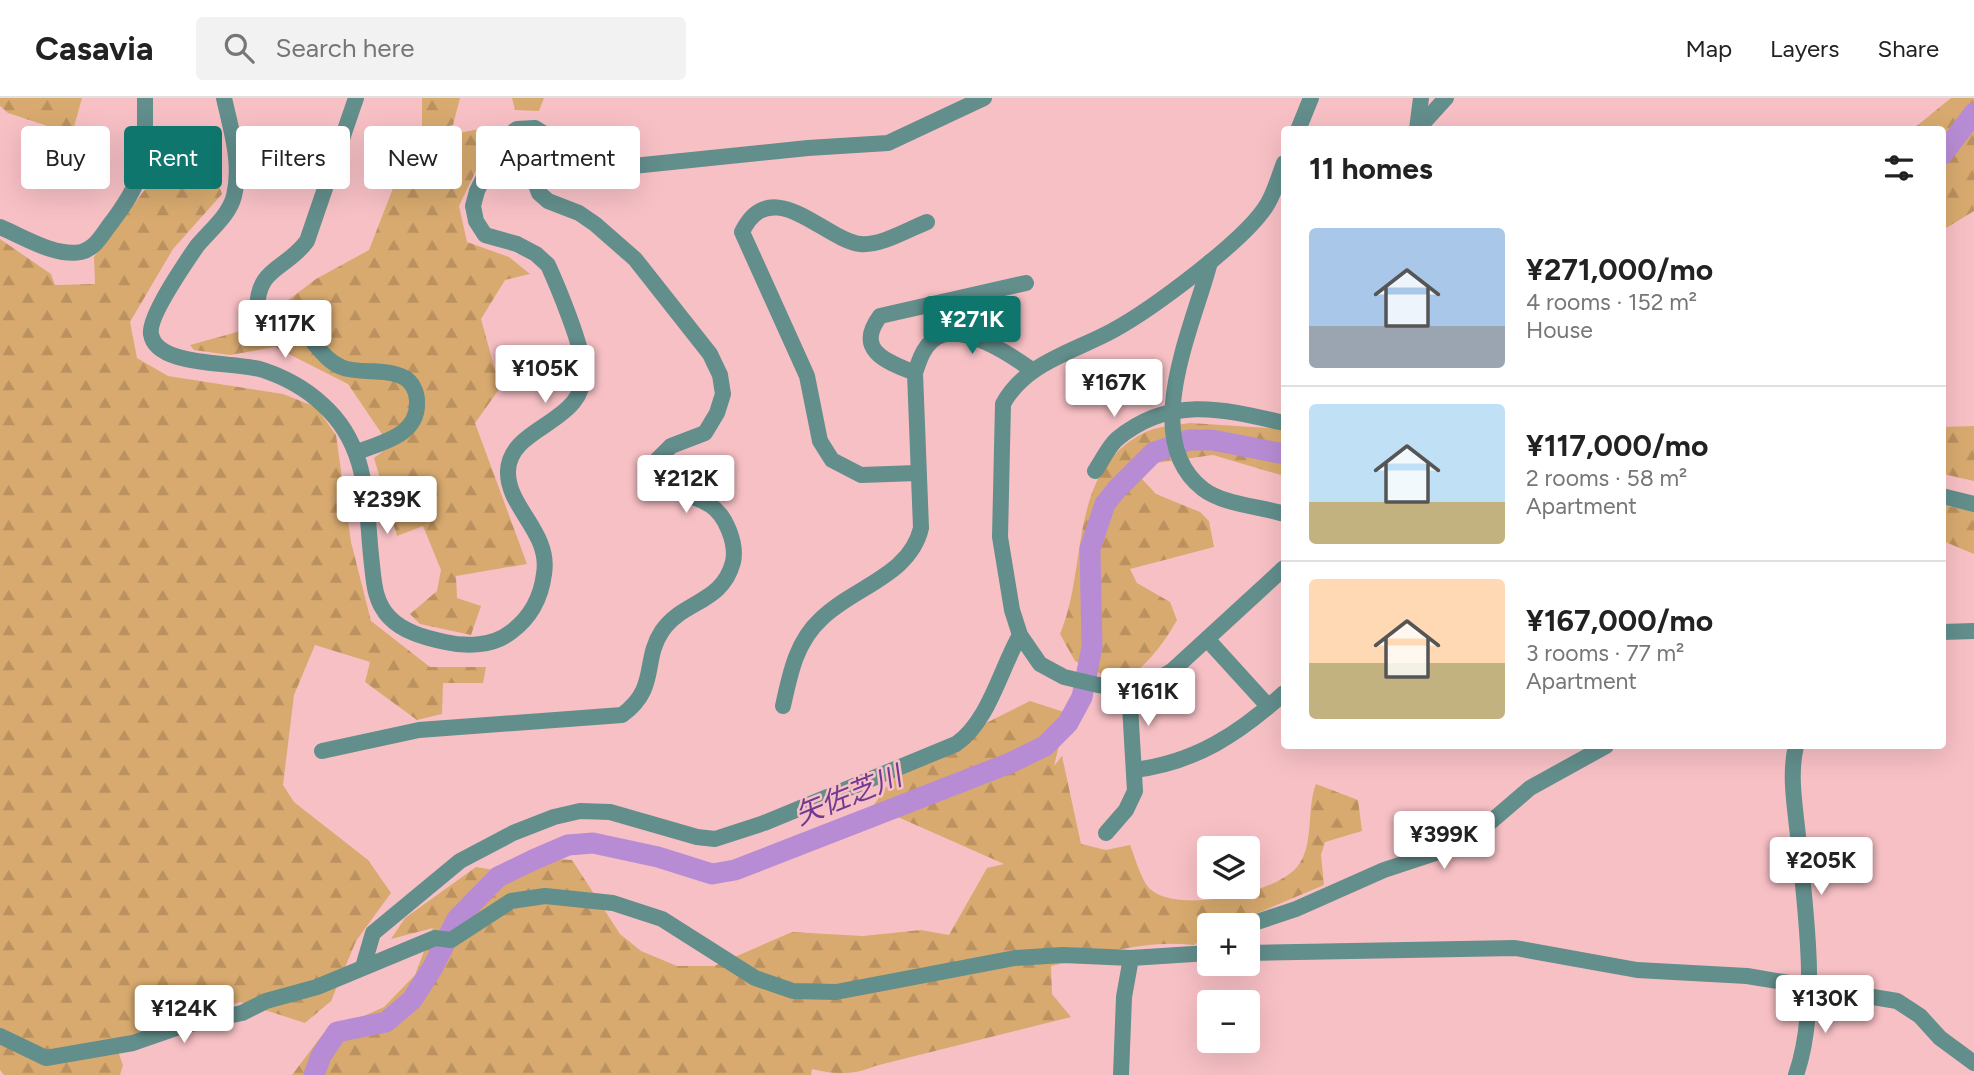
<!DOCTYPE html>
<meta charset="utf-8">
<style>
:root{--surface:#fff;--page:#f2f2f2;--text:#222;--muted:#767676;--line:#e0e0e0;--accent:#0f766e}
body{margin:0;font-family:Figtree,"Noto Sans JP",sans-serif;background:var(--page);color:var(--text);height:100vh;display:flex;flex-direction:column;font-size:26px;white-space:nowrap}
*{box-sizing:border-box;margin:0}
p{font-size:23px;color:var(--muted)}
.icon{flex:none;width:38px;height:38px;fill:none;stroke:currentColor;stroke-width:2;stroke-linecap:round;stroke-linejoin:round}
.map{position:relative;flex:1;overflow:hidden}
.drawer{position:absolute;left:1281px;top:28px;width:665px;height:623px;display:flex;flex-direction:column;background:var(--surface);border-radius:7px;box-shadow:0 7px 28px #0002}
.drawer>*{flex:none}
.banner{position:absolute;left:21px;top:28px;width:665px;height:63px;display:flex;gap:14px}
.buttons{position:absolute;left:1197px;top:738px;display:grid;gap:14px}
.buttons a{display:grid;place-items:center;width:63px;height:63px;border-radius:7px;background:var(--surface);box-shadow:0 7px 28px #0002;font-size:35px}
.price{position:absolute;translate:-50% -60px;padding:0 16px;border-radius:7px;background:#fff;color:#222;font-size:23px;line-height:46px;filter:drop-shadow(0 2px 4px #0008)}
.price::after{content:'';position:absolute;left:50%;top:42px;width:21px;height:16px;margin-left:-10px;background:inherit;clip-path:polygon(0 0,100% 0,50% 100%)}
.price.on{background:var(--accent);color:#fff}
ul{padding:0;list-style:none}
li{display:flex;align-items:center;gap:21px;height:175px;padding:0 28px}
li+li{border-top:2px solid var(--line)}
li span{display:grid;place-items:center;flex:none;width:196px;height:140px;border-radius:7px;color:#555}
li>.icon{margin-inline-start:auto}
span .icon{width:84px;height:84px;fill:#fffc;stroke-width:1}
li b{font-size:30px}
h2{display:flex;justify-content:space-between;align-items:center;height:84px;padding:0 28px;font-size:30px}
.pill{padding:0 24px;border-radius:7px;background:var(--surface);box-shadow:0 7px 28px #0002;font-size:24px;line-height:63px}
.pill.on{background:var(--accent);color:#fff}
header{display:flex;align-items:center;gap:42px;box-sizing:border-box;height:98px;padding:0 35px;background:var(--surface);border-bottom:2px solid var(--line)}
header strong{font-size:33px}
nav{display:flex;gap:38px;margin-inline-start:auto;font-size:24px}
.search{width:490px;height:63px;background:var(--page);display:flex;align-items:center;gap:18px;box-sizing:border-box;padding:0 24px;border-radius:7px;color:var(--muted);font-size:26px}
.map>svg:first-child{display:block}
.forest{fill:url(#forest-firs)}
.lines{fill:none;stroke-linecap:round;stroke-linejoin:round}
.river{stroke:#b88cd4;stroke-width:21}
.minor{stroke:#628e8b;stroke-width:16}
.labels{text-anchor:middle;stroke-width:5;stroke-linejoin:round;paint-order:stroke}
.water-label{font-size:28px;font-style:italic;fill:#713a90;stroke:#f7c0c5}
</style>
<header>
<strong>Casavia</strong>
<div class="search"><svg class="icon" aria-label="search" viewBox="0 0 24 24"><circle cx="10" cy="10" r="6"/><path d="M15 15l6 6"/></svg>Search here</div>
<nav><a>Map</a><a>Layers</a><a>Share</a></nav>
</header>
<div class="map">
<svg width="1974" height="977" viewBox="0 0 1974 977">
<defs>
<pattern id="forest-firs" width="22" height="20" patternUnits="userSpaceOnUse" patternTransform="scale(1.75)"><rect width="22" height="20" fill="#d8aa6f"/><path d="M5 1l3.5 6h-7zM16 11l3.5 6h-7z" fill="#ba915f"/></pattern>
</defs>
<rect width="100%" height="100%" fill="#f7c0c5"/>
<g class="forest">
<polygon points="0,0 82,0 72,36 8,15 0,8"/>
<polygon points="422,0 460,0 453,27 422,34"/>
<polygon points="512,0 544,0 539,13 515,12"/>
<polygon points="1951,0 1974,0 1974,113 1943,132 1942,32 1913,31"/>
<polygon points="480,31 483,58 459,108 467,144 509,159 530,176 505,182 481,221 500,290 475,325 527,466 456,478 457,500 481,508 471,537 420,526 410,516 437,493 441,472 423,428 397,438 374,360 390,348 348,286 275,249 230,257 194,252 190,247 291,219 287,203 316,181 369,152 402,67 429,76 441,54 427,41"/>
<polygon points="212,70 222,96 173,151 130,224 137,260 168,278 283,296 316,309 336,337 351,444 371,523 430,569 486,569 483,585 443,585 442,616 417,622 365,584 370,564 315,547 294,597 283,687 294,704 368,762 391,795 356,843 331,903 305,925 240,904 150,931 115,946 123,967 120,977 4,977 0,972 0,141 51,176 55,187 95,186 94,159 150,85"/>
<path d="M1190,325L1284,331V378L1213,357L1156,365L1142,381L1156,396L1200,414L1209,423L1214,449L1130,471L1137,485L1170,504L1177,522C1162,549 1146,567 1122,586L1075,563L1060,536C1089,469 1066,370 1148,333C1160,328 1177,327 1190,325Z"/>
<polygon points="1974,328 1974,383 1943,376 1943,329"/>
<polygon points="1942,407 1974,413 1974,456 1943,443"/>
<path d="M1030,603L1067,615L1054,668L1062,658L1081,746L1106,752L1130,747C1135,759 1141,782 1150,791C1177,816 1275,796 1297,769C1315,747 1306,711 1316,686L1358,702L1362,733L1325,744L1321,757L1324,787L1227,828H1209V836L1194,847C1146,841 1097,857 1051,868L1052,896L1071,919L875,968C854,977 835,977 812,971L811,977H292L323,936L384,909L415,877L433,830L391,841L405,820L476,769L513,775L553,761L572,762L620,836L641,853L677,868H714L792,834L863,838L921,832L949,837L987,770L1004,766L873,708L901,668Z"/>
</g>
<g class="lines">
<g class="river">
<polyline points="1942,57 1974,15"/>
<polyline points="314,977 321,958 337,934 386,924 412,902 433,869 457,821 498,779 533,762 568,747 593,745 658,759 712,776 735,772 1010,665 1045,648 1068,625 1082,599 1092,549 1090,451 1105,406 1117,391 1153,355 1189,342 1212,342 1284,356"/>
</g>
<g class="minor">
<path d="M224,0C231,32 242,65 234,98C229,118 209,133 197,148C186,164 148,219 151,236C156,270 236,263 263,272C284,279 306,291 322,306C371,349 365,408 372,467C374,486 375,504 389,519C403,534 426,540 445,544C467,549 493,548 511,534C530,520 541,500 544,476C551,434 507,410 508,373C510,325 591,327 583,267C581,245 558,189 548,167L536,156L517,146L485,137L476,123L473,108L477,93L503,41L517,31L535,30L578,56L603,65L633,68L808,50L888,45L984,0"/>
<path d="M356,0L307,143C285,173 257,168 257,213C269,218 287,221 297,229C314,240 321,260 341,269C360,277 386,269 405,280C412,284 417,294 417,303C419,337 383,344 357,354"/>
<polyline points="1417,31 1421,0"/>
<polyline points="1298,32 1311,0"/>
<polyline points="1417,32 1446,0"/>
<path d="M1284,65C1279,78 1275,93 1268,105C1248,141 1149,213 1112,233C1073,254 1025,265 1003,306L1000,439L1012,512L1020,537L1040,566L1064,579L1098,587L1129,591L1150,586L1173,572L1284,470"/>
<path d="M0,129C24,139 55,159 81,154C94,151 101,139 108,129C148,77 145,64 145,0"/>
<path d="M1210,164C1194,227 1138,341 1203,391C1224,407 1260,408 1284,416"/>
<path d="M915,275C888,264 854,253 880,218L1026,185"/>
<path d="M1095,373C1102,363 1108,349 1117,341C1170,297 1224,311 1284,325"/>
<path d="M917,375L861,377L832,362L820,343L807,278L742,134C771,74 825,142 860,146C881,148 907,132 927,124"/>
<polyline points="1942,398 1974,406"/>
<polyline points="1942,534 1974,533"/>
<polyline points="1207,541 1268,608"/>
<path d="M783,608C790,576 796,544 821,521C853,489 910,478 921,430L915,275C919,263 923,250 933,242C958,221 1011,257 1032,272"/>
<path d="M1796,648C1789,677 1795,708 1798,738C1805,810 1820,908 1796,977"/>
<path d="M322,653L419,632L622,617C659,590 642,563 662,533C683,502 722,506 733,464C737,446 726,417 710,407C685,391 660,400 656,363L671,348L705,335L717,315L723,296L720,277L710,256L635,161L595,126L579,115L548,103L539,95L531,73L557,44"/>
<path d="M1134,672C1195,665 1240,635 1284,595"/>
<polyline points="1106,735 1126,712 1135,693 1129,591"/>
<polyline points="1245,828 1296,811 1384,772 1466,745 1530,690 1606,648"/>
<polyline points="1248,855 1515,850 1637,872 1747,878 1897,903 1920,918 1940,940 1974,965"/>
<path d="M363,869L373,835L460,763L513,735L554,719L580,713L610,714L697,739L715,741L764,725L956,646C989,623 1000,572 1020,537"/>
<polyline points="0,938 46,960 133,945 182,928 242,915 266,903 317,889 435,840 451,842 511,803 545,798 613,805 662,821 755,880 793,893 836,894 1015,860 1063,857 1131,860 1209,855"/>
<polyline points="1121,977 1124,899 1131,860"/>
</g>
</g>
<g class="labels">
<g class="water-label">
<text transform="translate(848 697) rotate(-22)" y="10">矢佐芝川</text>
</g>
</g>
</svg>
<div class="buttons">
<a><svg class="icon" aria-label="layers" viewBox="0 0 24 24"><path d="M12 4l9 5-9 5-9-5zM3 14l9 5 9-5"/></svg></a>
<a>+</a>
<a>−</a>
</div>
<b class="price on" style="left:972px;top:258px">¥271K</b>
<b class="price" style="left:285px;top:262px">¥117K</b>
<b class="price" style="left:545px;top:307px">¥105K</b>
<b class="price" style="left:1114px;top:321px">¥167K</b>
<b class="price" style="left:686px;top:417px">¥212K</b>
<b class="price" style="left:387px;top:438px">¥239K</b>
<b class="price" style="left:1148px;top:630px">¥161K</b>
<b class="price" style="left:1444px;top:773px">¥399K</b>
<b class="price" style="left:1821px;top:799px">¥205K</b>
<b class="price" style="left:1825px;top:937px">¥130K</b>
<b class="price" style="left:184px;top:947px">¥124K</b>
<div class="banner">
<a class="pill">Buy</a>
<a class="pill on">Rent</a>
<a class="pill">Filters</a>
<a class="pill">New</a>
<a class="pill">Apartment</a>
</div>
<section class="drawer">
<h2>11 homes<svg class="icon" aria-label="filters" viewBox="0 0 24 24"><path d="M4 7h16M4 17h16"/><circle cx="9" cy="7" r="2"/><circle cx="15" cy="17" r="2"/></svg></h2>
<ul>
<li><span style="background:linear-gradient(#a9c7e8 70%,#9aa5b1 0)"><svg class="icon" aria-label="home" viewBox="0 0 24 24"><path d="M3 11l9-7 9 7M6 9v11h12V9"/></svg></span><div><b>¥271,000/mo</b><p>4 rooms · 152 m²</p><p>House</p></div></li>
<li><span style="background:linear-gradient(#bfe0f5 70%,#c2b280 0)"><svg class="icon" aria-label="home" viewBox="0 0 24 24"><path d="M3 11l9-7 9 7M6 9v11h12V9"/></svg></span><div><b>¥117,000/mo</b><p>2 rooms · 58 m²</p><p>Apartment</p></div></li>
<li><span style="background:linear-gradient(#ffd9b3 60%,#c2b280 0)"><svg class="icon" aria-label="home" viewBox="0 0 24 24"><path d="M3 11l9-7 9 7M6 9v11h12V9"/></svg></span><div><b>¥167,000/mo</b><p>3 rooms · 77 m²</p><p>Apartment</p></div></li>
</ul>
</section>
</div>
